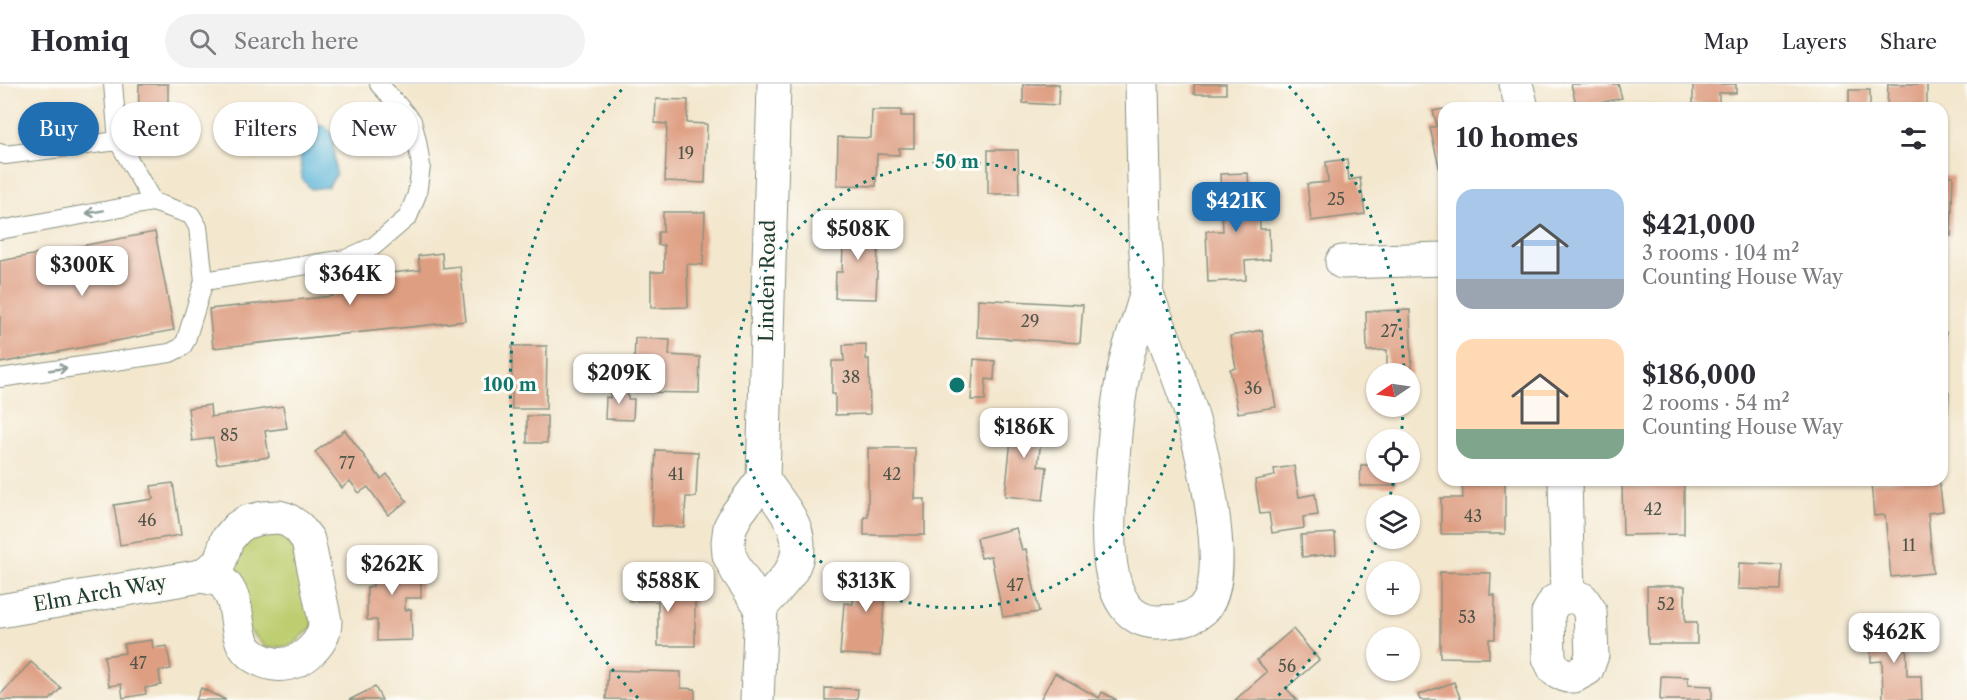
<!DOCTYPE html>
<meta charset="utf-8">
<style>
:root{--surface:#fff;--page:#f2f2f3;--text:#2b2b33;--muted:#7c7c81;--line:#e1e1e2;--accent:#1f6fb2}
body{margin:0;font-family:"Libre Caslon Text",serif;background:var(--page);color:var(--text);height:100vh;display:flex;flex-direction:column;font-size:22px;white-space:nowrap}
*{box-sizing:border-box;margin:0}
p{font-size:20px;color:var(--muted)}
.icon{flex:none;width:33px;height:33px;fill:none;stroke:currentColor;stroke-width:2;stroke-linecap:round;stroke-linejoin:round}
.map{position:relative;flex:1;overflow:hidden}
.details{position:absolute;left:1438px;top:18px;width:510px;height:384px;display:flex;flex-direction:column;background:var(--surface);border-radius:18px;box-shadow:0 2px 4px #0004}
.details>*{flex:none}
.banner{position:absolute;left:18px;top:18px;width:570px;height:54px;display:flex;gap:12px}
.needle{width:39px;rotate:257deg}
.buttons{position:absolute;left:1366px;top:279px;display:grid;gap:12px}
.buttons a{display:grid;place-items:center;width:54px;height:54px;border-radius:50%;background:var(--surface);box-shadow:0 2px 4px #0004;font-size:30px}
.price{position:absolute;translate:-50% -51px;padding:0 14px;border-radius:12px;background:#fff;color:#222;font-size:20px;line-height:39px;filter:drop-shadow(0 2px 3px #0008)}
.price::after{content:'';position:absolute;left:50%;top:36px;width:18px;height:14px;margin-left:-9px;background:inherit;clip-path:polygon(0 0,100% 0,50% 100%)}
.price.selected{background:var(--accent);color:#fff}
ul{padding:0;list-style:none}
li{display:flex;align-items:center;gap:18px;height:150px;padding:0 18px}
li span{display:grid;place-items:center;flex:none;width:168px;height:120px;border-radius:18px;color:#555}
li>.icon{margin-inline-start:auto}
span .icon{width:72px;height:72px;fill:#fffc;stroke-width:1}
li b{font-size:26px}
h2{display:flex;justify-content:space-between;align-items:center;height:72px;padding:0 18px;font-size:26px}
.tag{padding:0 21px;border-radius:27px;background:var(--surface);box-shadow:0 2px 4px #0004;font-size:21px;line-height:54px}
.tag.selected{background:var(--accent);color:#fff}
header{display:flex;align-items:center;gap:36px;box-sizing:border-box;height:84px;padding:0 30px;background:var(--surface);border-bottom:2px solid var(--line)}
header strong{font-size:28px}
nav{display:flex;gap:33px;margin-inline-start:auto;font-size:21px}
.search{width:420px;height:54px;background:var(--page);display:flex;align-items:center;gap:15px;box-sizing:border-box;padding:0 21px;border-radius:33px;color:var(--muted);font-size:22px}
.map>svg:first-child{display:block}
.green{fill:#becd70;stroke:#6e8552;stroke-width:1.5}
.water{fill:#59b3d6;stroke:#3c7885;stroke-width:1.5}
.building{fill:#de9e82}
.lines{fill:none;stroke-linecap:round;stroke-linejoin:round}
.service-casing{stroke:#899281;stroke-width:20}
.minor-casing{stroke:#899281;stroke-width:35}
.service{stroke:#fff;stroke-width:18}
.minor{stroke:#fff;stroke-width:33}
.oneway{stroke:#8f9e9a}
.ring{fill:none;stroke:#0f766e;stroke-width:3;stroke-dasharray:3 6}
.labels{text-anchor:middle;stroke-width:6;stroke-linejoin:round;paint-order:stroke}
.number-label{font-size:16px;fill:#4f5548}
.street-label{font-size:20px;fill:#1f3d34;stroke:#fdfcf7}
.centre{fill:#0f766e;stroke:#fdfcf7;stroke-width:3}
.ring-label{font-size:18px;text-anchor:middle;font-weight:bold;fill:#0f766e;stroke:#fdfcf7;stroke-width:6;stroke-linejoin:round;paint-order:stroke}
</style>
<header>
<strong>Homiq</strong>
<div class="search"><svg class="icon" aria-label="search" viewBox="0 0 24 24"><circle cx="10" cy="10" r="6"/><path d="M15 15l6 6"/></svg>Search here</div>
<nav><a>Map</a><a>Layers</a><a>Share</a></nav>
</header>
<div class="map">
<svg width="1967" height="616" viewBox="0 0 1967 616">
<rect width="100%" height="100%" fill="#fdfcf7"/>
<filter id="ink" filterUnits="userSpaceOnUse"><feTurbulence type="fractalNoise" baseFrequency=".0167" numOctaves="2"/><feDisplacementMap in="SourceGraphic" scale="12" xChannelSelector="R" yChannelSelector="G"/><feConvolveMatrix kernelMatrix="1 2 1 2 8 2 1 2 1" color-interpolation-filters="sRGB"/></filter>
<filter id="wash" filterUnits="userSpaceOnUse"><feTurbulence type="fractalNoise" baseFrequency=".008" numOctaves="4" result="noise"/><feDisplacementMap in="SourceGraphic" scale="24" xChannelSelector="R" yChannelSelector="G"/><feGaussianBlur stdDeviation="1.35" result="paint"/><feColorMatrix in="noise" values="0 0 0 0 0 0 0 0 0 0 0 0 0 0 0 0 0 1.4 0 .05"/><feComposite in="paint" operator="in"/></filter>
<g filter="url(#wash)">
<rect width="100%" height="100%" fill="#f3e7ce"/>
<polygon class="green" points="263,443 293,452 313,543 291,562 266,564 248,545 234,479 236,462"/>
<polygon class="water" points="323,41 332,49 336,91 328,103 311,105 302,95 298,51 306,42"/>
<g id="blocks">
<g class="building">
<polygon points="139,0 168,0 168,54 138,54"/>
<polygon points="1023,0 1059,0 1058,21 1023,19"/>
<rect x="1194" y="0" width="32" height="10"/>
<polygon points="1571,0 1618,0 1622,14 1577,24"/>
<polygon points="1693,0 1736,0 1736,9 1719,9 1719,20 1693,20"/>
<polygon points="1888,0 1927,0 1927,24 1887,24"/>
<rect x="1849" y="6" width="21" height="18"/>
<polygon points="656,15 688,16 687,39 707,40 705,99 665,97 667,40 655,39"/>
<polygon points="1444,25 1444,90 1441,91 1430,44 1437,42 1433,27"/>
<polygon points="872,26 901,26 901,32 914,32 914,64 899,64 899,71 877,70 876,102 837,101 838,53 871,54"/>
<polygon points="988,66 1018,66 1019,110 988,110"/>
<polygon points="1347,75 1349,96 1360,94 1365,130 1311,137 1307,100 1328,98 1326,78"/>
<polygon points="1248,89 1250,119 1259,118 1260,145 1269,145 1270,175 1245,177 1246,196 1208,198 1206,147 1223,147 1220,90"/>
<polygon points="1942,92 1953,92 1951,152 1942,151"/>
<polygon points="663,128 705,128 703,181 687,180 688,223 651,224 651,188 664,188 664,161 658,161 658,148 663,148"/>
<polygon points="838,139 879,140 876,215 835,214 836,188 842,188 843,163 837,163"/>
<polygon points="155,148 174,246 0,279 0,177"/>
<polygon points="442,169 443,184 460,182 466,237 213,264 209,225 333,212 329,184 379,179 380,190 420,186 418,172"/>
<polygon points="978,215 1083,221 1080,259 977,253"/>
<polygon points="1410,226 1412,290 1387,290 1387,266 1367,267 1366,227"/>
<polygon points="1262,246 1276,323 1238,329 1230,285 1236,284 1230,252"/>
<polygon points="1942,248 1946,248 1944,279 1942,279"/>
<polygon points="635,254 670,256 669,271 700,273 699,309 633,308"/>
<polygon points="866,260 866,275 869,275 870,330 835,331 835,310 832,310 832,277 844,277 843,261"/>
<polygon points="512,262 547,262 546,325 512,325"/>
<polygon points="974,275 995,277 994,296 986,295 985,316 971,316"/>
<polygon points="610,304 628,305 628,315 634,315 633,336 605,335 606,313 610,314"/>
<polygon points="1942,308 1949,309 1948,329 1942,329"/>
<polygon points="210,321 211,333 283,322 287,344 265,347 269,373 217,380 213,354 192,357 188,324"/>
<rect x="527" y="332" width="20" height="27"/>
<polygon points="1003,334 1043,338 1038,382 1047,383 1043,416 1005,412 1011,355 1001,353"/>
<polygon points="345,346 381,395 387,390 407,417 388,431 368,403 359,409 350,397 342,404 315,368"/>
<polygon points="868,364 915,364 915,415 925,415 925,451 864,451 864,433 868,433"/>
<polygon points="656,366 698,368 696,413 686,413 684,443 652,442"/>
<polygon points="1361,381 1377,381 1377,388 1396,388 1396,402 1360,402"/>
<polygon points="1294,382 1299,413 1315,410 1318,431 1303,433 1304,444 1272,449 1269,429 1260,430 1255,396 1275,392 1274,385"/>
<polygon points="1462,396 1505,396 1505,450 1441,450 1441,414 1463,414"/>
<polygon points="1900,396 1939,396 1943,427 1928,429 1933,489 1891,493 1885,431 1874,432 1871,399"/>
<polygon points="173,399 181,451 120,461 114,421 153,415 151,402"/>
<polygon points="1684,399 1684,450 1623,451 1622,400"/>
<polygon points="1016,444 1022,466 1026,465 1039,528 1003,533 991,472 981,474 977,454"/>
<polygon points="1335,449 1336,470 1302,473 1301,451"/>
<polygon points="372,465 399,465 399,485 421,485 421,514 405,514 405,526 411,525 412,556 377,557 377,536 367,536 367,503 373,502"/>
<polygon points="1739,479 1782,481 1781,506 1738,505"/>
<polygon points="856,484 894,486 892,509 885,508 880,572 840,570 844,519 853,520"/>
<polygon points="1440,488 1491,489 1490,511 1495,511 1495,555 1489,555 1489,574 1440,573"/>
<polygon points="630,496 663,496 662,512 695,512 695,562 658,562 658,517 629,517"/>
<polygon points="1647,502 1685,502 1685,538 1697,538 1697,560 1648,560"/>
<polygon points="1870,544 1906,544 1907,592 1921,592 1922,616 1883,616 1882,577 1871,578"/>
<polygon points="1293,545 1319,576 1286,604 1297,616 1235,616 1267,588 1257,576"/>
<polygon points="152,556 153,564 167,562 171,585 159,587 161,601 145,604 146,610 123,614 121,600 109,602 104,572 125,569 124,560"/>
<polygon points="31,578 61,604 50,616 0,616 0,611"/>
<polygon points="608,586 681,588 681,604 695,605 695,616 606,615"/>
<polygon points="1055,589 1099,614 1102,608 1117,616 1040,616"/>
<polygon points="1661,592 1688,593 1688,601 1712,602 1712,616 1660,616"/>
<polygon points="1454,598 1461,616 1420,616 1418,611"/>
<polygon points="375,603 382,616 349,616"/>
<polygon points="201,604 226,616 196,616"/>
<polygon points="825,604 858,605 857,616 825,616"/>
</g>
</g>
</g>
<g filter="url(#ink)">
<use href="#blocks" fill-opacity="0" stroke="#899281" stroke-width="1.5"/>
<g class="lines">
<defs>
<g id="service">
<polyline points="113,0 118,57 153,118 191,131 198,143 204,197 346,175 374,162 408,133 417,110 421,82 417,57 412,37 379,0"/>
<polyline points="0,69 5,71 118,57"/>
<polyline points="0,146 153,118"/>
<polyline points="0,294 170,269 182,263 186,256 204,197"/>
</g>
<g id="minor">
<path d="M1142,0C1143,49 1144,98 1145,147C1145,167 1149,190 1146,209C1142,231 1132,251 1127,273C1118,310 1115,348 1112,386C1109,425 1095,537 1157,538C1172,538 1191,536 1202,526C1236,498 1200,357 1188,319C1175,282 1161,245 1146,208"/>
<polyline points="1516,0 1522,24"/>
<polyline points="1342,178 1444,175"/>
<polyline points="1565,396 1568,512"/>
<polygon points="1568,512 1582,515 1590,527 1592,571 1587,585 1574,592 1567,592 1555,586 1549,574 1548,529 1555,517"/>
<path d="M761,523C770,512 785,497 791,487C812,450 781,423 763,395"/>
<path d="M0,527L201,492C211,494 219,494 226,502C247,530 224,570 274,580C288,582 302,576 312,566C320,558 325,548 325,537L308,456L298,443L286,435L279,433L263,434L246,438L237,444L227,456L219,480L201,492"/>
<polyline points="757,616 761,523 737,487 729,471 728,458 730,443 737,430 763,395 774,0"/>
</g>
</defs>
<use href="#service" class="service-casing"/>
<use href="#minor" class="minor-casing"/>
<use href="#service" class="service"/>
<use href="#minor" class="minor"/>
</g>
<defs><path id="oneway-shaft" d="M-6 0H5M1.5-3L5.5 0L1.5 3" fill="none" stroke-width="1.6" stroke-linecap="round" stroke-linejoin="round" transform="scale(1.5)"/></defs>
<g class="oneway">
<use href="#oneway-shaft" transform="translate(95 128) rotate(170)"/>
<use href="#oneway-shaft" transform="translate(58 285) rotate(-8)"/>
</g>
</g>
<g class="ring">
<circle cx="957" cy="301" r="223"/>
<path d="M1403 324A447 447 0 0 1 1401 355M1395 390A447 447 0 0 1 1388 420M1376 458A447 447 0 0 1 1276 614M638 614A447 447 0 0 1 625 2M1289 2A447 447 0 0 1 1404 289"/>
</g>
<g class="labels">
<g class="number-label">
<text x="686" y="75">19</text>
<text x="1336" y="121">25</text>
<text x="1030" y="243">29</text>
<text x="1389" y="253">27</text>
<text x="851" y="299">38</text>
<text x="1253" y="310">36</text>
<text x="229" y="357">85</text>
<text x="347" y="385">77</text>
<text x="676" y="396">41</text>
<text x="892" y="396">42</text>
<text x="1653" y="431">42</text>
<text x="1473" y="438">43</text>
<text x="147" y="442">46</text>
<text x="1909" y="467">11</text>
<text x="1015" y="507">47</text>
<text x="1666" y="526">52</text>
<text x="1467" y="539">53</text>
<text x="138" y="585">47</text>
<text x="1287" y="588">56</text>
</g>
<g class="street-label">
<text transform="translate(767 197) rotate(-89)" y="7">Linden Road</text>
<text transform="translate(100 509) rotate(-10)" y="7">Elm Arch Way</text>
</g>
</g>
<circle cx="957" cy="301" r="9" class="centre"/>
<g class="ring-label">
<text x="957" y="84">50 m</text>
<text x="510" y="307">100 m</text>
</g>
</svg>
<div class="buttons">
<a><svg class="needle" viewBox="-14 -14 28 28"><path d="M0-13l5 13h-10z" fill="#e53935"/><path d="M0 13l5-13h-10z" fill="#7c7c81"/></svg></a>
<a><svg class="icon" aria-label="locate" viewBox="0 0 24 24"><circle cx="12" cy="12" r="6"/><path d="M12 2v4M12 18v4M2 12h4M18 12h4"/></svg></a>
<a><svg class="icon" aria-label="layers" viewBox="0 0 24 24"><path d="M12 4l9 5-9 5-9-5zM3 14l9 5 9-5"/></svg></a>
<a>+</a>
<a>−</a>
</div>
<b class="price selected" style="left:1236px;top:149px">$421K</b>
<b class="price" style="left:858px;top:177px">$508K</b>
<b class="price" style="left:82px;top:213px">$300K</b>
<b class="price" style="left:350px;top:222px">$364K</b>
<b class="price" style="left:619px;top:321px">$209K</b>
<b class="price" style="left:1024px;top:375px">$186K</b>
<b class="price" style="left:392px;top:512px">$262K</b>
<b class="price" style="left:668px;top:529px">$588K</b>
<b class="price" style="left:866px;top:529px">$313K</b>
<b class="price" style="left:1894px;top:580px">$462K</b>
<div class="banner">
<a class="tag selected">Buy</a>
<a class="tag">Rent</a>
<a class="tag">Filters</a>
<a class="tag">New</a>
</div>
<section class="details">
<h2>10 homes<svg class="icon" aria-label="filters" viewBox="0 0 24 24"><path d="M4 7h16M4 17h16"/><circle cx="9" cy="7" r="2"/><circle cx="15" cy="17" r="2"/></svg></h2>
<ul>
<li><span style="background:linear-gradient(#a9c7e8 75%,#9aa5b1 0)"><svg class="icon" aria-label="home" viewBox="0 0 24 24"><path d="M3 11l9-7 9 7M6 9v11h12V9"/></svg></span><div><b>$421,000</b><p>3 rooms · 104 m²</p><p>Counting House Way</p></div></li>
<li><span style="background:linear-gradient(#ffd9b3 75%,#7fa58c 0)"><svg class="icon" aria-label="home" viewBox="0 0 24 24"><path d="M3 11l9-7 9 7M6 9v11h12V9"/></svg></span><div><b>$186,000</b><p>2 rooms · 54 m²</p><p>Counting House Way</p></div></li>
</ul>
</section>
</div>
